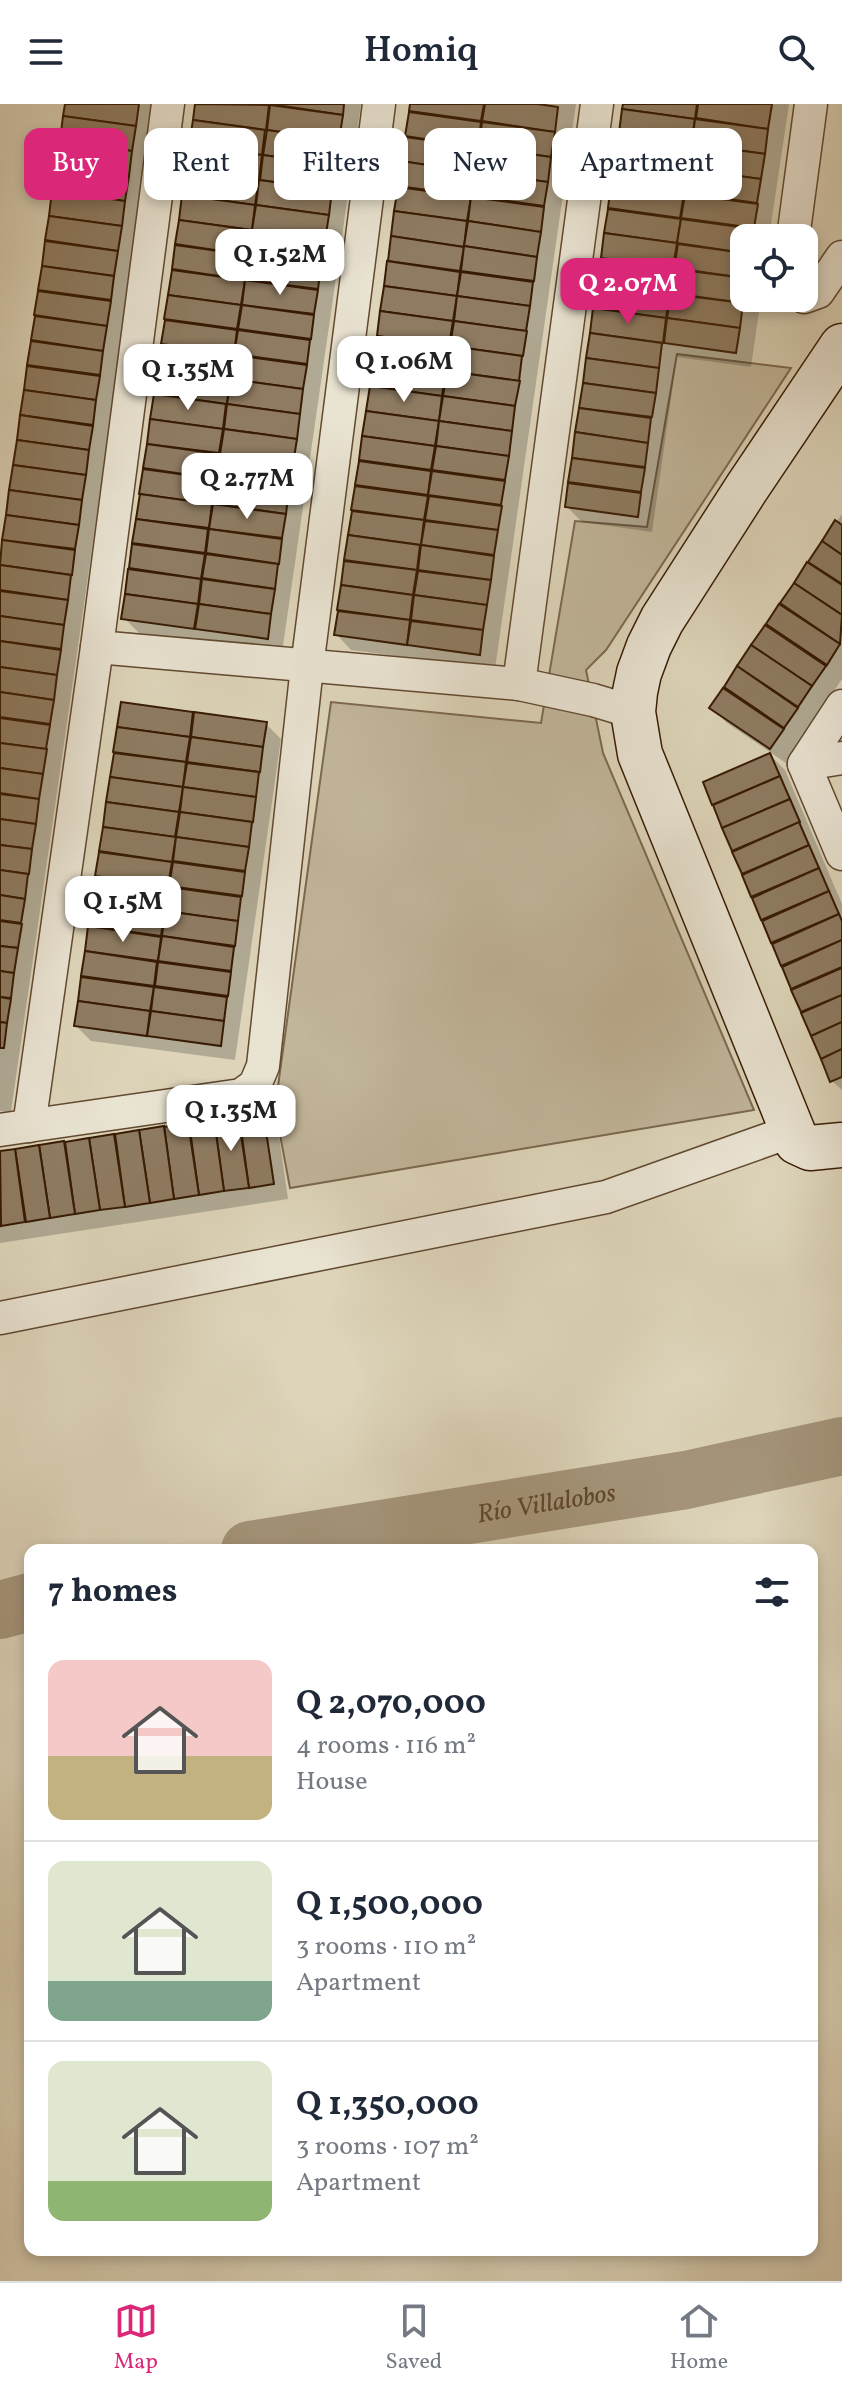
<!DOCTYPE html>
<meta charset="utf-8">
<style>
:root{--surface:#fff;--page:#f6f6f7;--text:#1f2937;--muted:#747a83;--line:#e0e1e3;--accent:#db2777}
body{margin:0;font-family:Vollkorn,serif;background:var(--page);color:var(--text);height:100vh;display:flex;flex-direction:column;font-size:30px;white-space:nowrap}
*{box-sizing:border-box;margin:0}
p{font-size:26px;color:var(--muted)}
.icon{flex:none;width:44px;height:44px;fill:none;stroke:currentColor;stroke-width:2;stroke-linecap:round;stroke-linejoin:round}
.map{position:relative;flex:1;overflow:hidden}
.sheet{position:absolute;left:24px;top:1440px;width:794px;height:712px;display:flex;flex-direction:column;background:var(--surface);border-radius:16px;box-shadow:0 4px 12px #0003}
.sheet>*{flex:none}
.hud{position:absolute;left:24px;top:24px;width:794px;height:72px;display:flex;gap:16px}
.tools{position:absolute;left:730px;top:120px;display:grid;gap:16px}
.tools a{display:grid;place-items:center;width:88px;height:88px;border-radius:16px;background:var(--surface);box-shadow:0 4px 12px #0003;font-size:40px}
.price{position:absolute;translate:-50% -68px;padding:0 18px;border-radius:16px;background:#fff;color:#222;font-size:26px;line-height:52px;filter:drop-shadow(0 2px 4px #0008)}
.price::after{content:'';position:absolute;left:50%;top:48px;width:24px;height:18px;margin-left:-12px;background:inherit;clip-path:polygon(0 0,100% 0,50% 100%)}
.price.current{background:var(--accent);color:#fff}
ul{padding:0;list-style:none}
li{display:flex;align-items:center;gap:24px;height:200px;padding:0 24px}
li+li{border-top:2px solid var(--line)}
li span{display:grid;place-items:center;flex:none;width:224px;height:160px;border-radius:16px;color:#555}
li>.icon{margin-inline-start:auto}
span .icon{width:96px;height:96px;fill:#fffc;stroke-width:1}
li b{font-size:34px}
h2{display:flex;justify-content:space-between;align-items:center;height:96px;padding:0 24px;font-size:34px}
.pill{padding:0 28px;border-radius:16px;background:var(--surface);box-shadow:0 4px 12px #0003;font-size:28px;line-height:72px}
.pill.current{background:var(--accent);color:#fff}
header{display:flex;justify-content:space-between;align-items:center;height:104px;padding:0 24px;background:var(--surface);font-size:36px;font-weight:600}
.dock{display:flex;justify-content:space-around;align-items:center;height:112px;border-top:2px solid var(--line);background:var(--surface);font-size:22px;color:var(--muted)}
.dock a{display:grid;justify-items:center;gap:4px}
.dock .current{color:var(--accent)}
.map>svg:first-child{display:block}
.green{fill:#c1b59a;stroke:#7c684e;stroke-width:2}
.shadow{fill:#0003}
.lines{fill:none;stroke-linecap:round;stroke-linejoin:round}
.river{stroke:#a5957b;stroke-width:58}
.building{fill:#8e7b61;stroke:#381b02;stroke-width:2}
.minor-casing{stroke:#614930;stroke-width:35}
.secondary-casing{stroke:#381b02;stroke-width:47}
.minor{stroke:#e9e3d2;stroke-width:32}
.secondary{stroke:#e9e3d2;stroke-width:44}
.labels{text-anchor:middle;stroke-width:8;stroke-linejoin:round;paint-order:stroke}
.water-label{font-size:26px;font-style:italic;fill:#5e462c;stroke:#e9e3d2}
</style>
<header><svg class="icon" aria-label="menu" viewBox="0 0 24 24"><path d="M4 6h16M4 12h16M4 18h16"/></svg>Homiq<svg class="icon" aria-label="search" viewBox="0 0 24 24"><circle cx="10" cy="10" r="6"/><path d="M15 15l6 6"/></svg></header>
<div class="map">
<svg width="842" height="2177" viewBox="0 0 842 2177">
<rect width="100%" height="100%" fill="#ddd4b9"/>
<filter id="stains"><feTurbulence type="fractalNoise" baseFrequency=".0025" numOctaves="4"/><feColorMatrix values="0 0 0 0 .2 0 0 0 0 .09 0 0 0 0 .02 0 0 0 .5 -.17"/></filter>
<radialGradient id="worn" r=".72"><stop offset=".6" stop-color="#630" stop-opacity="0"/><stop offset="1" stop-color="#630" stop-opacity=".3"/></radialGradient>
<polygon class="green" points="677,250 791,264 606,546 586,566 603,649 754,1006 290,1084 275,1004 331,598 541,619 575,417 647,423"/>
<g class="shadow">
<polygon points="67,0 156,0 11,1008 0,1007 0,468"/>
<polygon points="197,0 361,0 282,549 139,529 124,514"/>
<polygon points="412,0 576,0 495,565 351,546 336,530"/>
<polygon points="625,0 789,0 769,134 744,134 744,194 761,194 751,263 677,253 652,428 582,418 567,403"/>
<polygon points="842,410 842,575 786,659 727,619 712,604"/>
<polygon points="123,601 266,620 281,635 235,956 91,937 76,922"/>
<polygon points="770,651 785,666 842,800 842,986 832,977 705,679"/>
<polygon points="262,1009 278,1025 288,1095 0,1139 0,1049"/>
</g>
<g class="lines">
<g class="river">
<path id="s1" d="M250,1446L686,1376L842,1342"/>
<polyline points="0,1506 30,1498"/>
</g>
</g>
<g class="building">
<polygon points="65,0 139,0 136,22 63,12"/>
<polygon points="195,0 269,1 266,26 193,16"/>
<polygon points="270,0 344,0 343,11"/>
<polygon points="410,0 484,0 481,17 409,7"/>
<polygon points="485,0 538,0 558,3 555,28 482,17"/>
<polygon points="623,0 697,0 695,15 622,5"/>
<polygon points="698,0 772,0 768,25 696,14"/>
<polygon points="270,1 343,11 339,36 267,26"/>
<polygon points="622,5 695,15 691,40 619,29"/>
<polygon points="409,8 481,18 478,43 405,32"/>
<polygon points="63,12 136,22 132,47 60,37"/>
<polygon points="695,15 768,25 765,50 692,40"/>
<polygon points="193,16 265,26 262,51 189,41"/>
<polygon points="482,18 555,28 551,53 479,42"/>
<polygon points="267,26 339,36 336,61 263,51"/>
<polygon points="618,30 691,40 688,65 615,55"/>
<polygon points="405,33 478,43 474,68 401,57"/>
<polygon points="59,37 132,47 129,72 56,62"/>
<polygon points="692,40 765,50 761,75 688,65"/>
<polygon points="189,41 262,51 259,76 186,65"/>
<polygon points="479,43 551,53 548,78 475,68"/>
<polygon points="263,51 336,61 332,86 260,76"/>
<polygon points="615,55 688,65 684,89 612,79"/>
<polygon points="401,57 474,68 471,92 398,82"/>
<polygon points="56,62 129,72 125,97 52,87"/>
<polygon points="688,65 761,75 757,99 685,89"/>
<polygon points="186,66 259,76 255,101 182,91"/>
<polygon points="475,68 548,78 544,102 472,92"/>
<polygon points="259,76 332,86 329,111 256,101"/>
<polygon points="611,80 684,90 680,114 608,104"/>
<polygon points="398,83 471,93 467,117 394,107"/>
<polygon points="52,87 125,97 122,122 49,112"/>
<polygon points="685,90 758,100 754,124 681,114"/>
<polygon points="182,91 255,101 252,126 179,116"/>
<polygon points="471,93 544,103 541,128 468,117"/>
<polygon points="256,101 329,111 325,136 252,126"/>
<polygon points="608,105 681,115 677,139 604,129"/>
<polygon points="394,107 467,117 464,143 391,132"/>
<polygon points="49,112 122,122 118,147 45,136"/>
<polygon points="681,115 754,125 753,134 744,134 744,149 677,139"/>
<polygon points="179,116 252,126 248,151 175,140"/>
<polygon points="468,117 541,128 537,153 464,142"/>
<polygon points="252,126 325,136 322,161 249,150"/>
<polygon points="604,129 677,139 673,164 601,154"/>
<polygon points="391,132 464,143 460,167 388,157"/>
<polygon points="45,137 118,147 114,172 42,162"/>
<polygon points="678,140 744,149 744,174 674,164"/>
<polygon points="175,141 248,151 245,176 172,165"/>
<polygon points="464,142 537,153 534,177 461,167"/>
<polygon points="249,151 321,161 318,185 245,176"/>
<polygon points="601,155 673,165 670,189 597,179"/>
<polygon points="387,157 460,168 457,192 384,182"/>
<polygon points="42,162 114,172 111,196 38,186"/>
<polygon points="674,165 744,174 743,199 670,189"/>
<polygon points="172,166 245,176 241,201 168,191"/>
<polygon points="461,168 533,178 530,202 457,192"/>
<polygon points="245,176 318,186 314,210 242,201"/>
<polygon points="597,180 670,189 666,214 593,204"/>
<polygon points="384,182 457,192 453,217 380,207"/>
<polygon points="38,187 111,197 107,222 34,211"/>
<polygon points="671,190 743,199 740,224 667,214"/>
<polygon points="168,191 241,201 237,225 164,215"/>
<polygon points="457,192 530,202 526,227 454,217"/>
<polygon points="242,201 314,211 311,235 238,225"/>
<polygon points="593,204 666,214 663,239 590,229"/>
<polygon points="380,207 453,217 449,242 377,232"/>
<polygon points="35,212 107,222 103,247 31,236"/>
<polygon points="667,214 740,224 736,249 664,239"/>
<polygon points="165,216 237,226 234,250 161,240"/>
<polygon points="454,217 527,227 523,252 450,242"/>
<polygon points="238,226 310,236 307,260 234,250"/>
<polygon points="590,229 662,239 659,264 586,254"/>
<polygon points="377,232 449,243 446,267 373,257"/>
<polygon points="31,237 103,247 100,271 27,261"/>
<polygon points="161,241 234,251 230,275 157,265"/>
<polygon points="450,242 522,252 519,277 446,267"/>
<polygon points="234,251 307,261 303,285 231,275"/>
<polygon points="586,254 659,264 656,289 583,279"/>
<polygon points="373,257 446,267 442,292 369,282"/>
<polygon points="27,262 100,272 96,296 24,286"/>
<polygon points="158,265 230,275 227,300 154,290"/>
<polygon points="447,267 520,277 515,302 443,292"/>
<polygon points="231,275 303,285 300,310 227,300"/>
<polygon points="583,279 656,289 652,313 579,304"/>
<polygon points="370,282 442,292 439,317 366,307"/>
<polygon points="24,286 96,296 93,321 20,311"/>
<polygon points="154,290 226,300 223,325 150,315"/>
<polygon points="443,292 515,302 512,327 439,317"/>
<polygon points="227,300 300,310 297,335 224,325"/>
<polygon points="579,304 651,314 648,339 575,328"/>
<polygon points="366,307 439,317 435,342 362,332"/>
<polygon points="20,311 93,322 89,346 17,336"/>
<polygon points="150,315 223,325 219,349 147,340"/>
<polygon points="439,317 512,327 509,352 436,342"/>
<polygon points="224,325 297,335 293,360 220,350"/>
<polygon points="575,328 648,339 645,363 572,354"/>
<polygon points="362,332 435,342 431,366 359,356"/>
<polygon points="17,336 89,346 86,371 13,361"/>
<polygon points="147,340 219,350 216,375 143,364"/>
<polygon points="436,342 509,352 505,376 432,366"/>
<polygon points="220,350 293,360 289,385 216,374"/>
<polygon points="572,354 645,364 641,388 568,378"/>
<polygon points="359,357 431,367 428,391 355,381"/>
<polygon points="13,361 86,371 82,396 9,386"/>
<polygon points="143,365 216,375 212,400 139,390"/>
<polygon points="432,367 505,377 501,401 428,391"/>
<polygon points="217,375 289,385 286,410 213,400"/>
<polygon points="568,379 641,389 638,413 565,403"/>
<polygon points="355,382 428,392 424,416 351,406"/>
<polygon points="9,386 82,396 79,421 6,411"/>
<polygon points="140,390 212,400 209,424 136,415"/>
<polygon points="429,392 502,402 498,426 425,416"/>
<polygon points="213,400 286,410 282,434 209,425"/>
<polygon points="352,407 424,416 421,441 348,431"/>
<polygon points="6,411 79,421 75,445 2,436"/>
<polygon points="136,415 208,425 205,449 132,439"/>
<polygon points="835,416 842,421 842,451 822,437"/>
<polygon points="425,417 498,426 494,451 421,441"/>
<polygon points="209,425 282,435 279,460 206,449"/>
<polygon points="348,431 420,441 417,466 344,456"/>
<polygon points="2,436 75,446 72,471 0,461"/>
<polygon points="822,437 842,451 842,480 808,458"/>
<polygon points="132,440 205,450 201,475 129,464"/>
<polygon points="421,441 494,452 491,476 418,466"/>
<polygon points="206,450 278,460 275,485 202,474"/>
<polygon points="344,457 417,466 413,491 341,481"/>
<polygon points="807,458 842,481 842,511 794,479"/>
<polygon points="0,461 71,471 68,496 0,486"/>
<polygon points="128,465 201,475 198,500 125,490"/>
<polygon points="418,467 491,476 487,501 414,491"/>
<polygon points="202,475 275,485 271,510 199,500"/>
<polygon points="794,479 842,511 840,540 780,499"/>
<polygon points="341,481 413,491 410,516 337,506"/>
<polygon points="0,487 68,496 64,521 0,512"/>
<polygon points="125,490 198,500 194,525 121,515"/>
<polygon points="414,491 487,501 483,526 411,516"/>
<polygon points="199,500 271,510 268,535 195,525"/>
<polygon points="779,500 840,540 827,561 766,520"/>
<polygon points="338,507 410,516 407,541 334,531"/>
<polygon points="0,512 64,521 61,545 0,537"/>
<polygon points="411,517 483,526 480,551 407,541"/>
<polygon points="765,521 826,562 812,582 751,541"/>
<polygon points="0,537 61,546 57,571 0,563"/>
<polygon points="751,541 812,582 798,603 737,562"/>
<polygon points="737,562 798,604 784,624 724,583"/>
<polygon points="0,563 57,571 54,596 0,588"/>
<polygon points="723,584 784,625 770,645 709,604"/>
<polygon points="0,588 54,596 50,620 0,613"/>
<polygon points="121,598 193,608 190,633 117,623"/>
<polygon points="194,608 267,618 263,643 191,633"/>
<polygon points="0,614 50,621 46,645 0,639"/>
<polygon points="117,623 190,633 186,658 113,648"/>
<polygon points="191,633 263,643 260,668 187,658"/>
<polygon points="0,639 47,645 43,670 0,664"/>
<polygon points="114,649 186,658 183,683 110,673"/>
<polygon points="770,649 780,672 712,701 703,678"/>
<polygon points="187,659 259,668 256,693 183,683"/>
<polygon points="0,664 43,670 39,695 0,689"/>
<polygon points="780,672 790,695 722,724 713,701"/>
<polygon points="110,673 183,683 179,708 106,698"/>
<polygon points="183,683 256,693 253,718 180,708"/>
<polygon points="0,690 39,695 36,720 0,715"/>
<polygon points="790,695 800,718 732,747 722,724"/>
<polygon points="106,698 179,708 175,733 103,723"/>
<polygon points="180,708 252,718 249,743 176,733"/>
<polygon points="0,715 36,720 32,745 0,741"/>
<polygon points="799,718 809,741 742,770 732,748"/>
<polygon points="103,723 176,733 172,758 99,747"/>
<polygon points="176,733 249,743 245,767 173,757"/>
<polygon points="0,741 32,745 29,770 0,766"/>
<polygon points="809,741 819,764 751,793 742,771"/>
<polygon points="99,748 172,758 168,782 95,772"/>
<polygon points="173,758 245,768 242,792 169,782"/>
<polygon points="819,764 829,787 761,816 752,794"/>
<polygon points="0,766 28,770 25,795 0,791"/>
<polygon points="96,773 168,783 165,807 92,797"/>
<polygon points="169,783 241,793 238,817 165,807"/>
<polygon points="829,787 839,810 771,839 762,817"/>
<polygon points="0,791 25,795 21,819 0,816"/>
<polygon points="92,797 165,807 161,832 89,822"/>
<polygon points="165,807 238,817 235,842 162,832"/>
<polygon points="839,810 842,817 842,836 781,862 772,840"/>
<polygon points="0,817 22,820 18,844 0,842"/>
<polygon points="88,822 161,833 158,857 85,847"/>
<polygon points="162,832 234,843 231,867 158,857"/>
<polygon points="842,836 842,863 791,885 782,863"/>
<polygon points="0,842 18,844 14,869 0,867"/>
<polygon points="85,847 157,858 154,882 81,872"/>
<polygon points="158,858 231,868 228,892 155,882"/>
<polygon points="842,864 842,891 801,908 791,886"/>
<polygon points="0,867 14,869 11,894 0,893"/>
<polygon points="81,873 154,883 150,907 78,897"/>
<polygon points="154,883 227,893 224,917 151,907"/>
<polygon points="842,891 842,918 811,932 801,909"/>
<polygon points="0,893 11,895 7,919 0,918"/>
<polygon points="78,897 150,907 147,932 74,922"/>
<polygon points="151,907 224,917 221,942 147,932"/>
<polygon points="0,918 7,919 4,944 0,944"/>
<polygon points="842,918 842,945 821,955 811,932"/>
<polygon points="842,945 842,973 830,978 821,955"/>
<polygon points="263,1007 274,1080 249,1084 239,1011"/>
<polygon points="238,1011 249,1084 224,1087 214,1015"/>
<polygon points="214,1015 224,1087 199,1091 189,1019"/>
<polygon points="188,1018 199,1091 174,1095 164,1023"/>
<polygon points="164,1022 174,1095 150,1099 139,1026"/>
<polygon points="139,1026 150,1099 125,1103 115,1030"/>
<polygon points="114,1030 125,1103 100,1106 89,1034"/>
<polygon points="89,1034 100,1106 75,1110 65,1038"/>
<polygon points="64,1037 75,1110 50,1114 39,1041"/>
<polygon points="39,1041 50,1114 26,1118 15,1045"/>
<polygon points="15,1045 25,1118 1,1122 0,1047"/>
</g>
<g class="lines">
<defs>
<g id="minor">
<polyline points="793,134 811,0"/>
<polyline points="804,193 818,188 842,153"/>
<polyline points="97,543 519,580 593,596 633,608"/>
<polyline points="519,580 597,0"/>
<polyline points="842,602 804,660 842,750"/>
<polyline points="804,660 842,654"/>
<polyline points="29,1022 97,543 168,0"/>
<polyline points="0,1026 241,991 255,981 263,962 307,563 379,0"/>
<polyline points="0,1214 606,1093 792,1027"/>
</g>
<polyline id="secondary" points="842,242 746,385 662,516 649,542 639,569 635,588 633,608 640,650 797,1038 810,1044 842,1041"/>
</defs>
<use href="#minor" class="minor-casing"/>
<use href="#secondary" class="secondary-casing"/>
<use href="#minor" class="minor"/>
<use href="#secondary" class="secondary"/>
</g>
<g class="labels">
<g class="water-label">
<text dy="9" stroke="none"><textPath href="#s1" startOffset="300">Río Villalobos</textPath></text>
</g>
</g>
<rect width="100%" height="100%" filter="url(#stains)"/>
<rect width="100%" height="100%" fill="url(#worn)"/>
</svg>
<div class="tools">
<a><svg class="icon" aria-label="locate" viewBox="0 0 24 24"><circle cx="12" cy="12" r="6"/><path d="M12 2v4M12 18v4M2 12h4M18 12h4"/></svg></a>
</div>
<b class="price" style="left:280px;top:193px">Q 1.52M</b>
<b class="price current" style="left:628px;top:222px">Q 2.07M</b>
<b class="price" style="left:404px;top:300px">Q 1.06M</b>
<b class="price" style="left:188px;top:308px">Q 1.35M</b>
<b class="price" style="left:247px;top:417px">Q 2.77M</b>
<b class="price" style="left:123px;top:840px">Q 1.5M</b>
<b class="price" style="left:231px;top:1049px">Q 1.35M</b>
<div class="hud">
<a class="pill current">Buy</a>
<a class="pill">Rent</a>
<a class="pill">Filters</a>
<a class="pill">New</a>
<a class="pill">Apartment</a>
</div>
<section class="sheet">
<h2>7 homes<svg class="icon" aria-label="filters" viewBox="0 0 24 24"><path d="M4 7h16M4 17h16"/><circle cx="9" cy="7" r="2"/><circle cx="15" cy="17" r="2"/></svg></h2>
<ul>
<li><span style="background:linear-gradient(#f6c9c9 60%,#c2b280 0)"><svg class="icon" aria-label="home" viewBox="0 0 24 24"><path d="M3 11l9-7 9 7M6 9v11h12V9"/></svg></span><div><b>Q 2,070,000</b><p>4 rooms · 116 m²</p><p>House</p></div></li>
<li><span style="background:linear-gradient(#dfe7d0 75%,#7fa58c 0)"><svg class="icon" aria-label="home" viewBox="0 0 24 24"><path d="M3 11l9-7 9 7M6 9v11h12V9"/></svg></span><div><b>Q 1,500,000</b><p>3 rooms · 110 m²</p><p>Apartment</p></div></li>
<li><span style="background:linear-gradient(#dfe7d0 75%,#8fb573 0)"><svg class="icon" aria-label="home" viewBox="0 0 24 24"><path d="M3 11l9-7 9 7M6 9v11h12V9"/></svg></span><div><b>Q 1,350,000</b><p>3 rooms · 107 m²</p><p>Apartment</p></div></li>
</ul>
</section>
</div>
<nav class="dock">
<a class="current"><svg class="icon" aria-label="map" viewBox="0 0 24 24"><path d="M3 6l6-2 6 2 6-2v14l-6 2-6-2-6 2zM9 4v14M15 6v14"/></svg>Map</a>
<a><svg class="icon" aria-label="saved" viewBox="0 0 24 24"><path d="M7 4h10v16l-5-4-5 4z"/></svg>Saved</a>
<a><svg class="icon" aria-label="home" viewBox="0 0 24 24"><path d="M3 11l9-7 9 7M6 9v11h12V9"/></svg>Home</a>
</nav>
